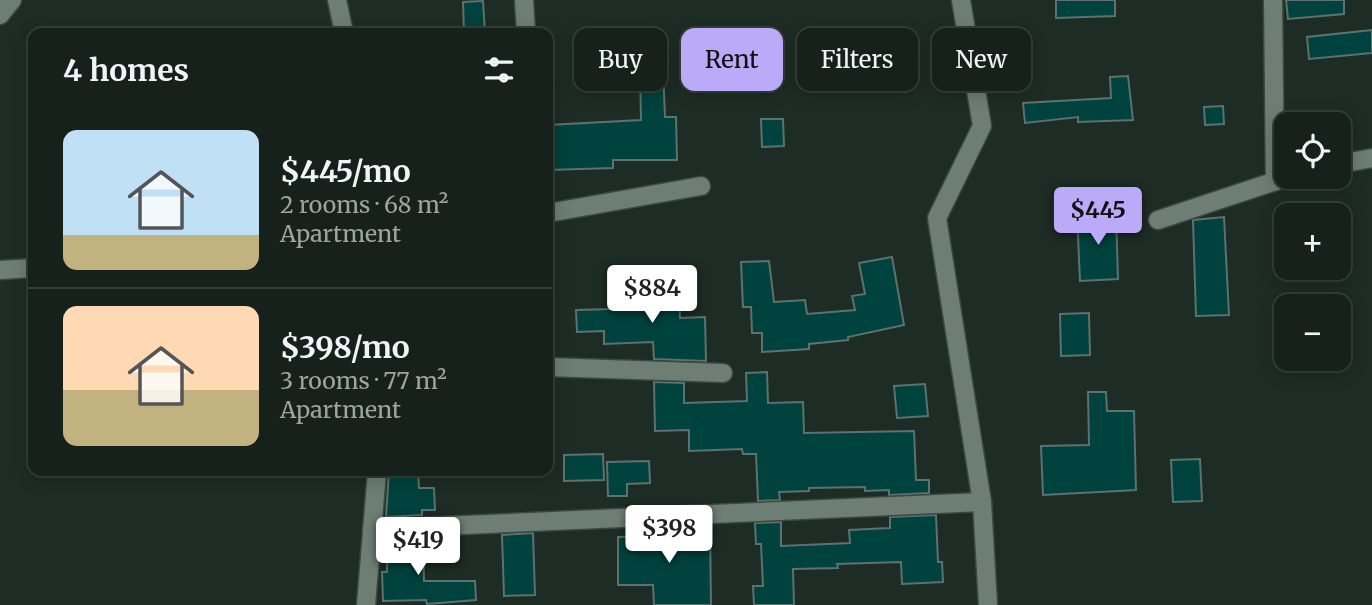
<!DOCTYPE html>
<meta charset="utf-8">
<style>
:root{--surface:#16211b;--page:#1f2924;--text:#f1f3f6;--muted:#9ea3a3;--line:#353e3a;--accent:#baaaf7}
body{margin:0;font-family:Merriweather,serif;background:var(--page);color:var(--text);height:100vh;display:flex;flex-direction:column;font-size:26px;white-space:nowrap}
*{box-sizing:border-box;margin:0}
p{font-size:23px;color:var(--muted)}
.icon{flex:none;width:38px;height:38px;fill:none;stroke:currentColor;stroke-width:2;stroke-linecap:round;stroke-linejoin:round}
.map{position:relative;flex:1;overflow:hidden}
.sheet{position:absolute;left:28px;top:28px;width:525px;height:448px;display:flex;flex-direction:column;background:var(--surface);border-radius:14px;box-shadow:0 4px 18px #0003,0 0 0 2px var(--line)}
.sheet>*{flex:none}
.hud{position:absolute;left:574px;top:28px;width:665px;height:63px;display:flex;gap:14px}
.tools{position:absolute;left:1274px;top:112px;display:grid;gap:14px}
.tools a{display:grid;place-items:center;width:77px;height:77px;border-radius:14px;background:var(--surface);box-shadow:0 4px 18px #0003,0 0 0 2px var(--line);font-size:35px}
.price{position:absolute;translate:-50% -60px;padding:0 16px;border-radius:7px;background:#fff;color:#222;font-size:23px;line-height:46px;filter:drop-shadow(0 2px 4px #0008)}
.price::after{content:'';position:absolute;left:50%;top:42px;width:21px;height:16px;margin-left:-10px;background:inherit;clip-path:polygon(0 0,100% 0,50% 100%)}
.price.on{background:var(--accent);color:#111}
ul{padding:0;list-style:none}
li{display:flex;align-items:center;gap:21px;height:175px;padding:0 35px}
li+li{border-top:2px solid var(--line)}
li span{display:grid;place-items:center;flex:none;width:196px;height:140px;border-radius:14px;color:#555}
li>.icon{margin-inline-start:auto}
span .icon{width:84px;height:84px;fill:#fffc;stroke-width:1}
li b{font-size:30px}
h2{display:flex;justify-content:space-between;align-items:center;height:84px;padding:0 35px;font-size:30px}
.tag{padding:0 24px;border-radius:14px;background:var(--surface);box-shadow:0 4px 18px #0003,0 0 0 2px var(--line);font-size:24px;line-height:63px}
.tag.on{background:var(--accent);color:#111}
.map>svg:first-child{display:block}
.building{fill:#00423d;stroke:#5d716e;stroke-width:2}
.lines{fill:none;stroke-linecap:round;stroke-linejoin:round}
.minor-casing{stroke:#3c4842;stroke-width:21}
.minor{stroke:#6d7e74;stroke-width:18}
</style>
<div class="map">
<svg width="1372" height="605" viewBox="0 0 1372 605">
<rect width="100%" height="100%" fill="#1d2c24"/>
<g class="building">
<polygon points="1056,0 1115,0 1115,16 1056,18"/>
<polygon points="1286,0 1344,0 1344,14 1288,19"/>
<polygon points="483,1 485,33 464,33 463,2"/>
<polygon points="1372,30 1372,53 1309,59 1307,37"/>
<polygon points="614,53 615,81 593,81 592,54"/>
<polygon points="663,68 665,117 676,117 677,160 613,160 613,168 548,170 548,125 641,120 640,69"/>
<polygon points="1128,76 1133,120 1078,122 1078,117 1025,123 1023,103 1111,98 1110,77"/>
<polygon points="1223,106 1224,124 1205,125 1204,107"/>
<polygon points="761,119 783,119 784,146 762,147"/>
<polygon points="1116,213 1118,279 1080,281 1077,214"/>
<polygon points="1224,217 1229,315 1196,316 1193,220"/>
<polygon points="892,257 904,325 848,337 848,340 809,344 809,349 762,352 762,333 752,333 751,307 743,307 741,262 769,261 774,302 805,300 807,314 855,310 852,296 865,294 859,263"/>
<polygon points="649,282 679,282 680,318 705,317 706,361 654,359 653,342 604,344 604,331 577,332 576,310 649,308"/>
<polygon points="1089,313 1090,355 1061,356 1060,314"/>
<polygon points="767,372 768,403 803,402 804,433 914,431 916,480 929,480 929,493 889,495 889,490 865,491 865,487 809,488 809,491 779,492 780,500 758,501 756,454 743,454 742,449 689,451 689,430 655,431 654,382 684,383 684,403 747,401 746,373"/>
<polygon points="925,384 928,416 897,418 894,386"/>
<polygon points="1088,392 1106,392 1107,411 1134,411 1136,490 1043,495 1041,446 1089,445"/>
<polygon points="603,454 604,480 564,481 564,455"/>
<polygon points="1200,459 1202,501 1173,502 1171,460"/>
<polygon points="649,461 650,483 627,484 627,496 608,496 607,462"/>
<polygon points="389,471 418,471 419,488 434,488 435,510 422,510 422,515 386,517"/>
<polygon points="936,515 938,562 942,562 943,582 902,584 901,562 837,564 838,568 793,569 794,605 754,605 753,586 763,586 761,544 756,544 755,523 781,522 781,546 850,543 849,530 890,528 890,517"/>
<polygon points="710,525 711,605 654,605 653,585 618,585 618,537 647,536 646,531"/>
<polygon points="533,533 535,595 504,596 502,535"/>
<polygon points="423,538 424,581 475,581 476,600 427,604 426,600 383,601 382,572 387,572 387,540"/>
</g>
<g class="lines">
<defs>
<g id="minor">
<polyline points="337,0 344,33"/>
<polyline points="524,0 526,33"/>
<polyline points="961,0 982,126 937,218 982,502 988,605"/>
<polyline points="1273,0 1275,181"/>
<polyline points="0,15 12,0"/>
<polyline points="1339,164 1372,158"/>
<polyline points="548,213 701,186"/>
<polyline points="1158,220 1288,177"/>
<polyline points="0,270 33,268"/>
<polyline points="548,367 723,373"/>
<polyline points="372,529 982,502"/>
<polyline points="366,605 377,471"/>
</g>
</defs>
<use href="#minor" class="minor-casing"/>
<use href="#minor" class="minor"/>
</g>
</svg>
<div class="tools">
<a><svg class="icon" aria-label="locate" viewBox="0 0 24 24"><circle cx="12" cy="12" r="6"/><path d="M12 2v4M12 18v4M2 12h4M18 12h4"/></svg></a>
<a>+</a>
<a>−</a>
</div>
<b class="price on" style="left:1098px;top:247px">$445</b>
<b class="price" style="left:652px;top:325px">$884</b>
<b class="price" style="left:669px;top:565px">$398</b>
<b class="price" style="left:418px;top:577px">$419</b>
<div class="hud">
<a class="tag">Buy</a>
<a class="tag on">Rent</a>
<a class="tag">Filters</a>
<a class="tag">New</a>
</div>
<section class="sheet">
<h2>4 homes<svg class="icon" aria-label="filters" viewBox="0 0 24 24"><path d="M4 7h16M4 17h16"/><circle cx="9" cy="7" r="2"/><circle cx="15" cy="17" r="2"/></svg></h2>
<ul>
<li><span style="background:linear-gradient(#bfe0f5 75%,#c2b280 0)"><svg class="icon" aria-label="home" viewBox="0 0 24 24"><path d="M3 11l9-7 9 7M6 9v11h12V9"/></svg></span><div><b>$445/mo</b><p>2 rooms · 68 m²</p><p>Apartment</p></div></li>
<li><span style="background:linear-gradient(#ffd9b3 60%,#c2b280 0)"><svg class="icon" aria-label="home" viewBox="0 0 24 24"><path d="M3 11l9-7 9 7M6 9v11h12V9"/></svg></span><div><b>$398/mo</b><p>3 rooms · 77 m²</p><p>Apartment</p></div></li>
</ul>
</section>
</div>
